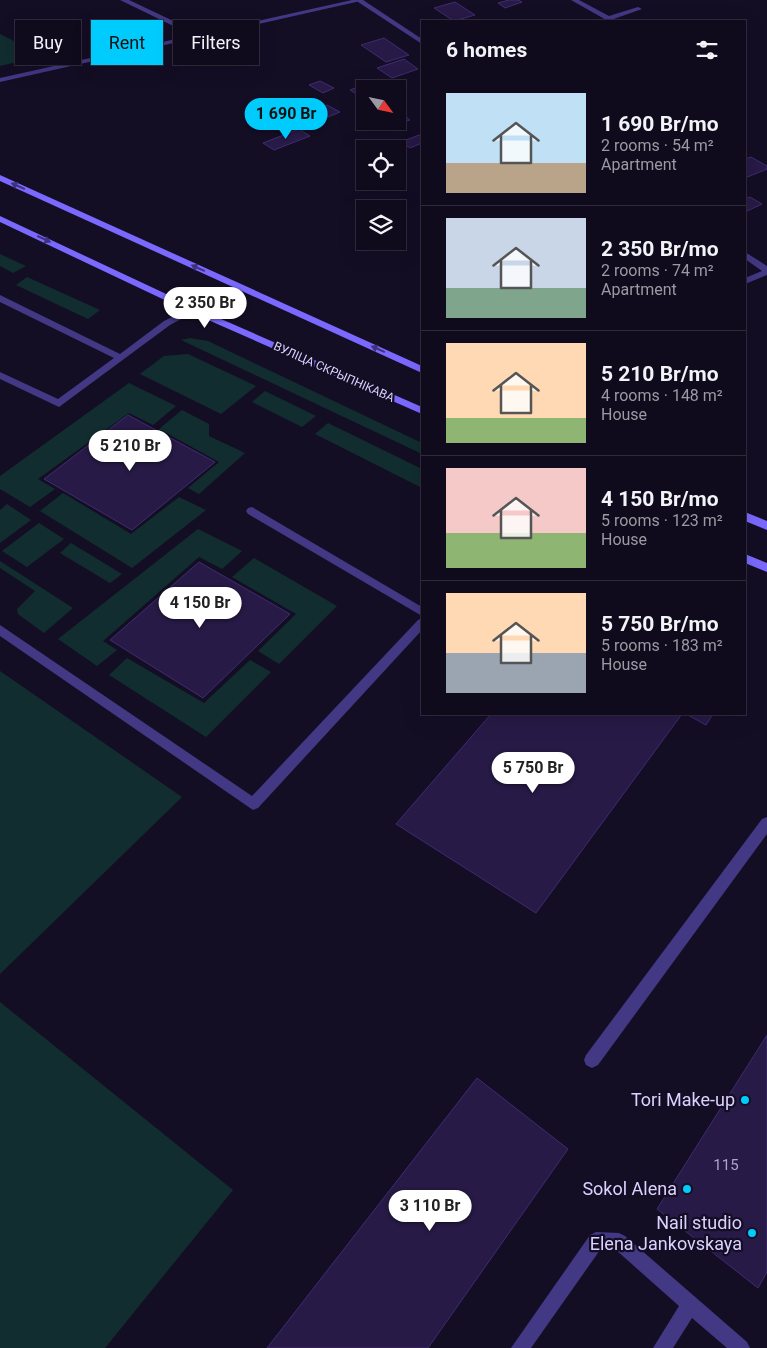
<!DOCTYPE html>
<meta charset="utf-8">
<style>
:root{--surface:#0f0a1c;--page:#181325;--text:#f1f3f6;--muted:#9b9aa3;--line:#2f2b3b;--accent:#00cbfd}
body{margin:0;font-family:Roboto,sans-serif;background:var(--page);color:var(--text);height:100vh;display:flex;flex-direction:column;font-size:19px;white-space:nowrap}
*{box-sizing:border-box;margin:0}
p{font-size:16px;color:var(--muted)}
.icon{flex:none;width:28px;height:28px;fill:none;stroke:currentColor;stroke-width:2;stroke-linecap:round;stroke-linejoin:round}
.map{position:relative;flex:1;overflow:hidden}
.panel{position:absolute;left:421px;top:20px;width:325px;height:695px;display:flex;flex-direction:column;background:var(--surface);border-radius:0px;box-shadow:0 5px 20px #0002,0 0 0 1px var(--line)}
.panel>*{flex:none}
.top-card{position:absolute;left:15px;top:20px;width:331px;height:45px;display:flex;gap:10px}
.needle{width:32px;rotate:123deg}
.fabs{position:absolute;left:356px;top:80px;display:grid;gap:10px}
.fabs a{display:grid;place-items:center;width:50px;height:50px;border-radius:0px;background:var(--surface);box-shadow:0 5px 20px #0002,0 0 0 1px var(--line);font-size:25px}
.price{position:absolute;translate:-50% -42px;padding:0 11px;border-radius:18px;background:#fff;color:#222;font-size:16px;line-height:32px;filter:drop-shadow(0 1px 2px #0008)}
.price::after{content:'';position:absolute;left:50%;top:30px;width:15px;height:11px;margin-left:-8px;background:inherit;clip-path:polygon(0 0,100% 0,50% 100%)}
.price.selected{background:var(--accent);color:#111}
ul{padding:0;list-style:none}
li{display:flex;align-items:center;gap:15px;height:125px;padding:0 25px}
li+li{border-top:1px solid var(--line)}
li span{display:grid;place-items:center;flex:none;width:140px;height:100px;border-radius:0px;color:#555}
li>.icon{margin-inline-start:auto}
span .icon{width:60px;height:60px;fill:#fffc;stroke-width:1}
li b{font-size:21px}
h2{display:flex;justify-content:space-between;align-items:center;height:60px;padding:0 25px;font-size:21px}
.chip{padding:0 18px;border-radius:0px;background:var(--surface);box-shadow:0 5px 20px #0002,0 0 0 1px var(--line);font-size:18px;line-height:45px}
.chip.selected{background:var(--accent);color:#111}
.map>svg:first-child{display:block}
.green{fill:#112d2f}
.building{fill:#271a46;stroke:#402b72}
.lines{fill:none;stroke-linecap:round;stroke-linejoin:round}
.service{fill:#423884;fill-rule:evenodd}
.minor{fill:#423884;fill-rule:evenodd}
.tertiary{fill:#423884;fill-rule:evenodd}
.secondary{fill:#7b69ff;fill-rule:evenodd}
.oneway{fill:#3d327c}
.poi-dot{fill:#00cbfd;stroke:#140e25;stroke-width:2}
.labels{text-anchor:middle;stroke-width:4.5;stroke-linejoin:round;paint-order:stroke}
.far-street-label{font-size:12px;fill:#dbd2ff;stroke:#140e25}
.near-number-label{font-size:15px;fill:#aea4d1}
.near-poi-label{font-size:18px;fill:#dbd2ff;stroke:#140e25;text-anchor:end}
</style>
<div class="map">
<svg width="767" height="1348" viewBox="0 0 767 1348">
<rect width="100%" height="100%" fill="#140e25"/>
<g class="green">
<polygon points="0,34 43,56 0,66"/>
<polygon points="0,254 26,266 13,273 0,266"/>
<polygon points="27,277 100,310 88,319 16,285"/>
<polygon points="190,338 208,341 422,443 422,454 181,340"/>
<polygon points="188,354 256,386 221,414 140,374 164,356"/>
<polygon points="129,383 176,406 153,425 129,413 38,479 55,489 30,507 0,489 0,476"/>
<polygon points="265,391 316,416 302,427 252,402"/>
<polygon points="182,410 209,424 209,436 245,453 199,494 188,488 219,462 159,429"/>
<polygon points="328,423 422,469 422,488 315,434"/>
<polygon points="63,493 131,534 179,497 206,510 132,568 40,511"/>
<polygon points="7,504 31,520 0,543 0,510"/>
<polygon points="39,523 64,539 27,567 2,551"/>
<polygon points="198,529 242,551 222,569 199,557 103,641 117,650 97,666 58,639"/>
<polygon points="71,543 122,574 110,583 60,553"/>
<polygon points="254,558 337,606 279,664 258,651 296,614 232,577"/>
<polygon points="0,561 73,608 44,633 18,614 17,609 35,591 0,568"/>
<polygon points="127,658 204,703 250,660 271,672 206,737 109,675"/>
<polygon points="0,671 182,797 0,974"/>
<polygon points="0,1002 233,1190 105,1348 0,1348"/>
</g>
<g class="building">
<polygon points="509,0 518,0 522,2 505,8 498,3"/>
<polygon points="455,2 475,15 454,21 434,8"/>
<polygon points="384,38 409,55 386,62 361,45"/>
<polygon points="404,59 418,69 392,78 377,68"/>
<polygon points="320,81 334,88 323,93 309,85"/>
<polygon points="366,84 373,89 365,89 365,92 358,95 350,90"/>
<polygon points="327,105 340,112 328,117 315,110"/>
<polygon points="398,110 410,120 386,127 379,121 398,121"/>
<polygon points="299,129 310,136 274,150 263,143"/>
<polygon points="419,135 422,138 422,143 410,148 401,142"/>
<polygon points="751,157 767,166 767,169 745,178 745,159"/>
<polygon points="750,197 762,204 745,212 745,199"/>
<polygon points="128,415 215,462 132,530 44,479"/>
<polygon points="199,562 290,614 203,698 110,640"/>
<polygon points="491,714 682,714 536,913 396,824"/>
<polygon points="686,714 713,714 706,725"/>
<polygon points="767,1035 767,1272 758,1288 657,1209"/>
<polygon points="477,1078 568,1149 428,1348 267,1348"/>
</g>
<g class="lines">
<g class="service">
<polygon points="120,0 129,0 205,36 198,38"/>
<polygon points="571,0 579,0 609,16 638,7 642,9 608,21"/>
<polygon points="0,295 120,354 164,321 190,308 193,307 198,310 170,325 59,407 0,379 0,372 58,399 114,358 0,302"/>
<polygon points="252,507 422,607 422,616 248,514 246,511 248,508"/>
<polygon points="422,618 422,630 258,808 253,810 0,636 0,625 252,796 418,620"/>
<polygon points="767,817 767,834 598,1065 592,1068 586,1065 584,1060 586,1055 762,819"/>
<polygon points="596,1232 619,1233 625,1236 747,1342 750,1348 727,1348 692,1318 673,1348 653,1348 679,1306 616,1250 600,1250 531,1348 511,1348 590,1235"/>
</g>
<g class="minor">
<polygon points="357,0 363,0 422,39 422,44 358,2"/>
<polygon points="745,252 767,266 767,275 745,284 745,278 762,271 745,259"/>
</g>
<polygon class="tertiary" points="352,0 365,0 0,82 0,78"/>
<g class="secondary">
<polygon points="0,175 422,366 422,373 0,181"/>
<polygon points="0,216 196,308 422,407 422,414 190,312 0,222"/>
<polygon points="745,512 767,521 767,530 745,521"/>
<polygon points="745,554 767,563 767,572 745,563"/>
</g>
</g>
<defs><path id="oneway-solid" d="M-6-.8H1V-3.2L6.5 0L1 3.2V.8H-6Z" transform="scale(1.25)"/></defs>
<g class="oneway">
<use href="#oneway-solid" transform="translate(18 186) rotate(-156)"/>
<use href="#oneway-solid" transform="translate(44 239) rotate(25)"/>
<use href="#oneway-solid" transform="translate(198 268) rotate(-156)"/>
<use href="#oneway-solid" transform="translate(378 349) rotate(-156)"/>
</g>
<g class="poi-dot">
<circle cx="745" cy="1100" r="5"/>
<circle cx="687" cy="1189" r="5"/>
<circle cx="752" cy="1233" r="5"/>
</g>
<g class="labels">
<g class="far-street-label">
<text transform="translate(334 372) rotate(24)" y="4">ВУЛІЦА СКРЫПНІКАВА</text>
</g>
<g class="near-number-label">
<text x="726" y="1170">115</text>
</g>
<g class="near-poi-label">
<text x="735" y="1106">Tori Make-up</text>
<text x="677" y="1195">Sokol Alena</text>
<text x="742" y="1229">Nail studio<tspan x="742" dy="21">Elena Jankovskaya</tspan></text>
</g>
</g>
</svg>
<div class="fabs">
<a><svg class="needle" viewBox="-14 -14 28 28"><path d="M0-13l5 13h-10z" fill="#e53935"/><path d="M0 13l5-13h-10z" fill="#9b9aa3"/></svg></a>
<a><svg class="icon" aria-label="locate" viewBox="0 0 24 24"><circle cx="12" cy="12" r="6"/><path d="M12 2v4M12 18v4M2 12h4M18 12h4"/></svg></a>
<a><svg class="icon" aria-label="layers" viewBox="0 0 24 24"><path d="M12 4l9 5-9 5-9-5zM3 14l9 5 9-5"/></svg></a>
</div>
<b class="price selected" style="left:286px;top:140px">1 690 Br</b>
<b class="price" style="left:205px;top:329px">2 350 Br</b>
<b class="price" style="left:130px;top:472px">5 210 Br</b>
<b class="price" style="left:200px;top:629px">4 150 Br</b>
<b class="price" style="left:533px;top:794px">5 750 Br</b>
<b class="price" style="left:430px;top:1232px">3 110 Br</b>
<div class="top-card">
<a class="chip">Buy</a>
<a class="chip selected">Rent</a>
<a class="chip">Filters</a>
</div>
<section class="panel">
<h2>6 homes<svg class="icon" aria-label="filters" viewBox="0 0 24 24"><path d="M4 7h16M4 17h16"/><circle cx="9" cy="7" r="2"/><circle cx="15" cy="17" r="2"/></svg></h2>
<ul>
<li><span style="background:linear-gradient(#bfe0f5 70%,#b9a48a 0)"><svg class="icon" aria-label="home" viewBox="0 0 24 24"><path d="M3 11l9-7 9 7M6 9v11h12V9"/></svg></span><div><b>1 690 Br/mo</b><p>2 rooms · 54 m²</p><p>Apartment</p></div></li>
<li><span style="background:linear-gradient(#c9d6e8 70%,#7fa58c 0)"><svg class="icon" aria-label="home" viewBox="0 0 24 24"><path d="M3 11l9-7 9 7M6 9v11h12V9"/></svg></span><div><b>2 350 Br/mo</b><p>2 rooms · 74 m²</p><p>Apartment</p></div></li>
<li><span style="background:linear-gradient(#ffd9b3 75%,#8fb573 0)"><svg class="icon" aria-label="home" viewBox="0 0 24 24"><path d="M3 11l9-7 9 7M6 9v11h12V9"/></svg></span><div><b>5 210 Br/mo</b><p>4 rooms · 148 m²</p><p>House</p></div></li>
<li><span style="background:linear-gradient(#f6c9c9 65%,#8fb573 0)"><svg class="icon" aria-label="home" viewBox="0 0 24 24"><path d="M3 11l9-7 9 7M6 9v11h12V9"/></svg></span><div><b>4 150 Br/mo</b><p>5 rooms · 123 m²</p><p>House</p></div></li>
<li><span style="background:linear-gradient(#ffd9b3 60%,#9aa5b1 0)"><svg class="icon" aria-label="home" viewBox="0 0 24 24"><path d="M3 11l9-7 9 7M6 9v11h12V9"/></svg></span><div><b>5 750 Br/mo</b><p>5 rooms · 183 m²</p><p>House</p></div></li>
</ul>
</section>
</div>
